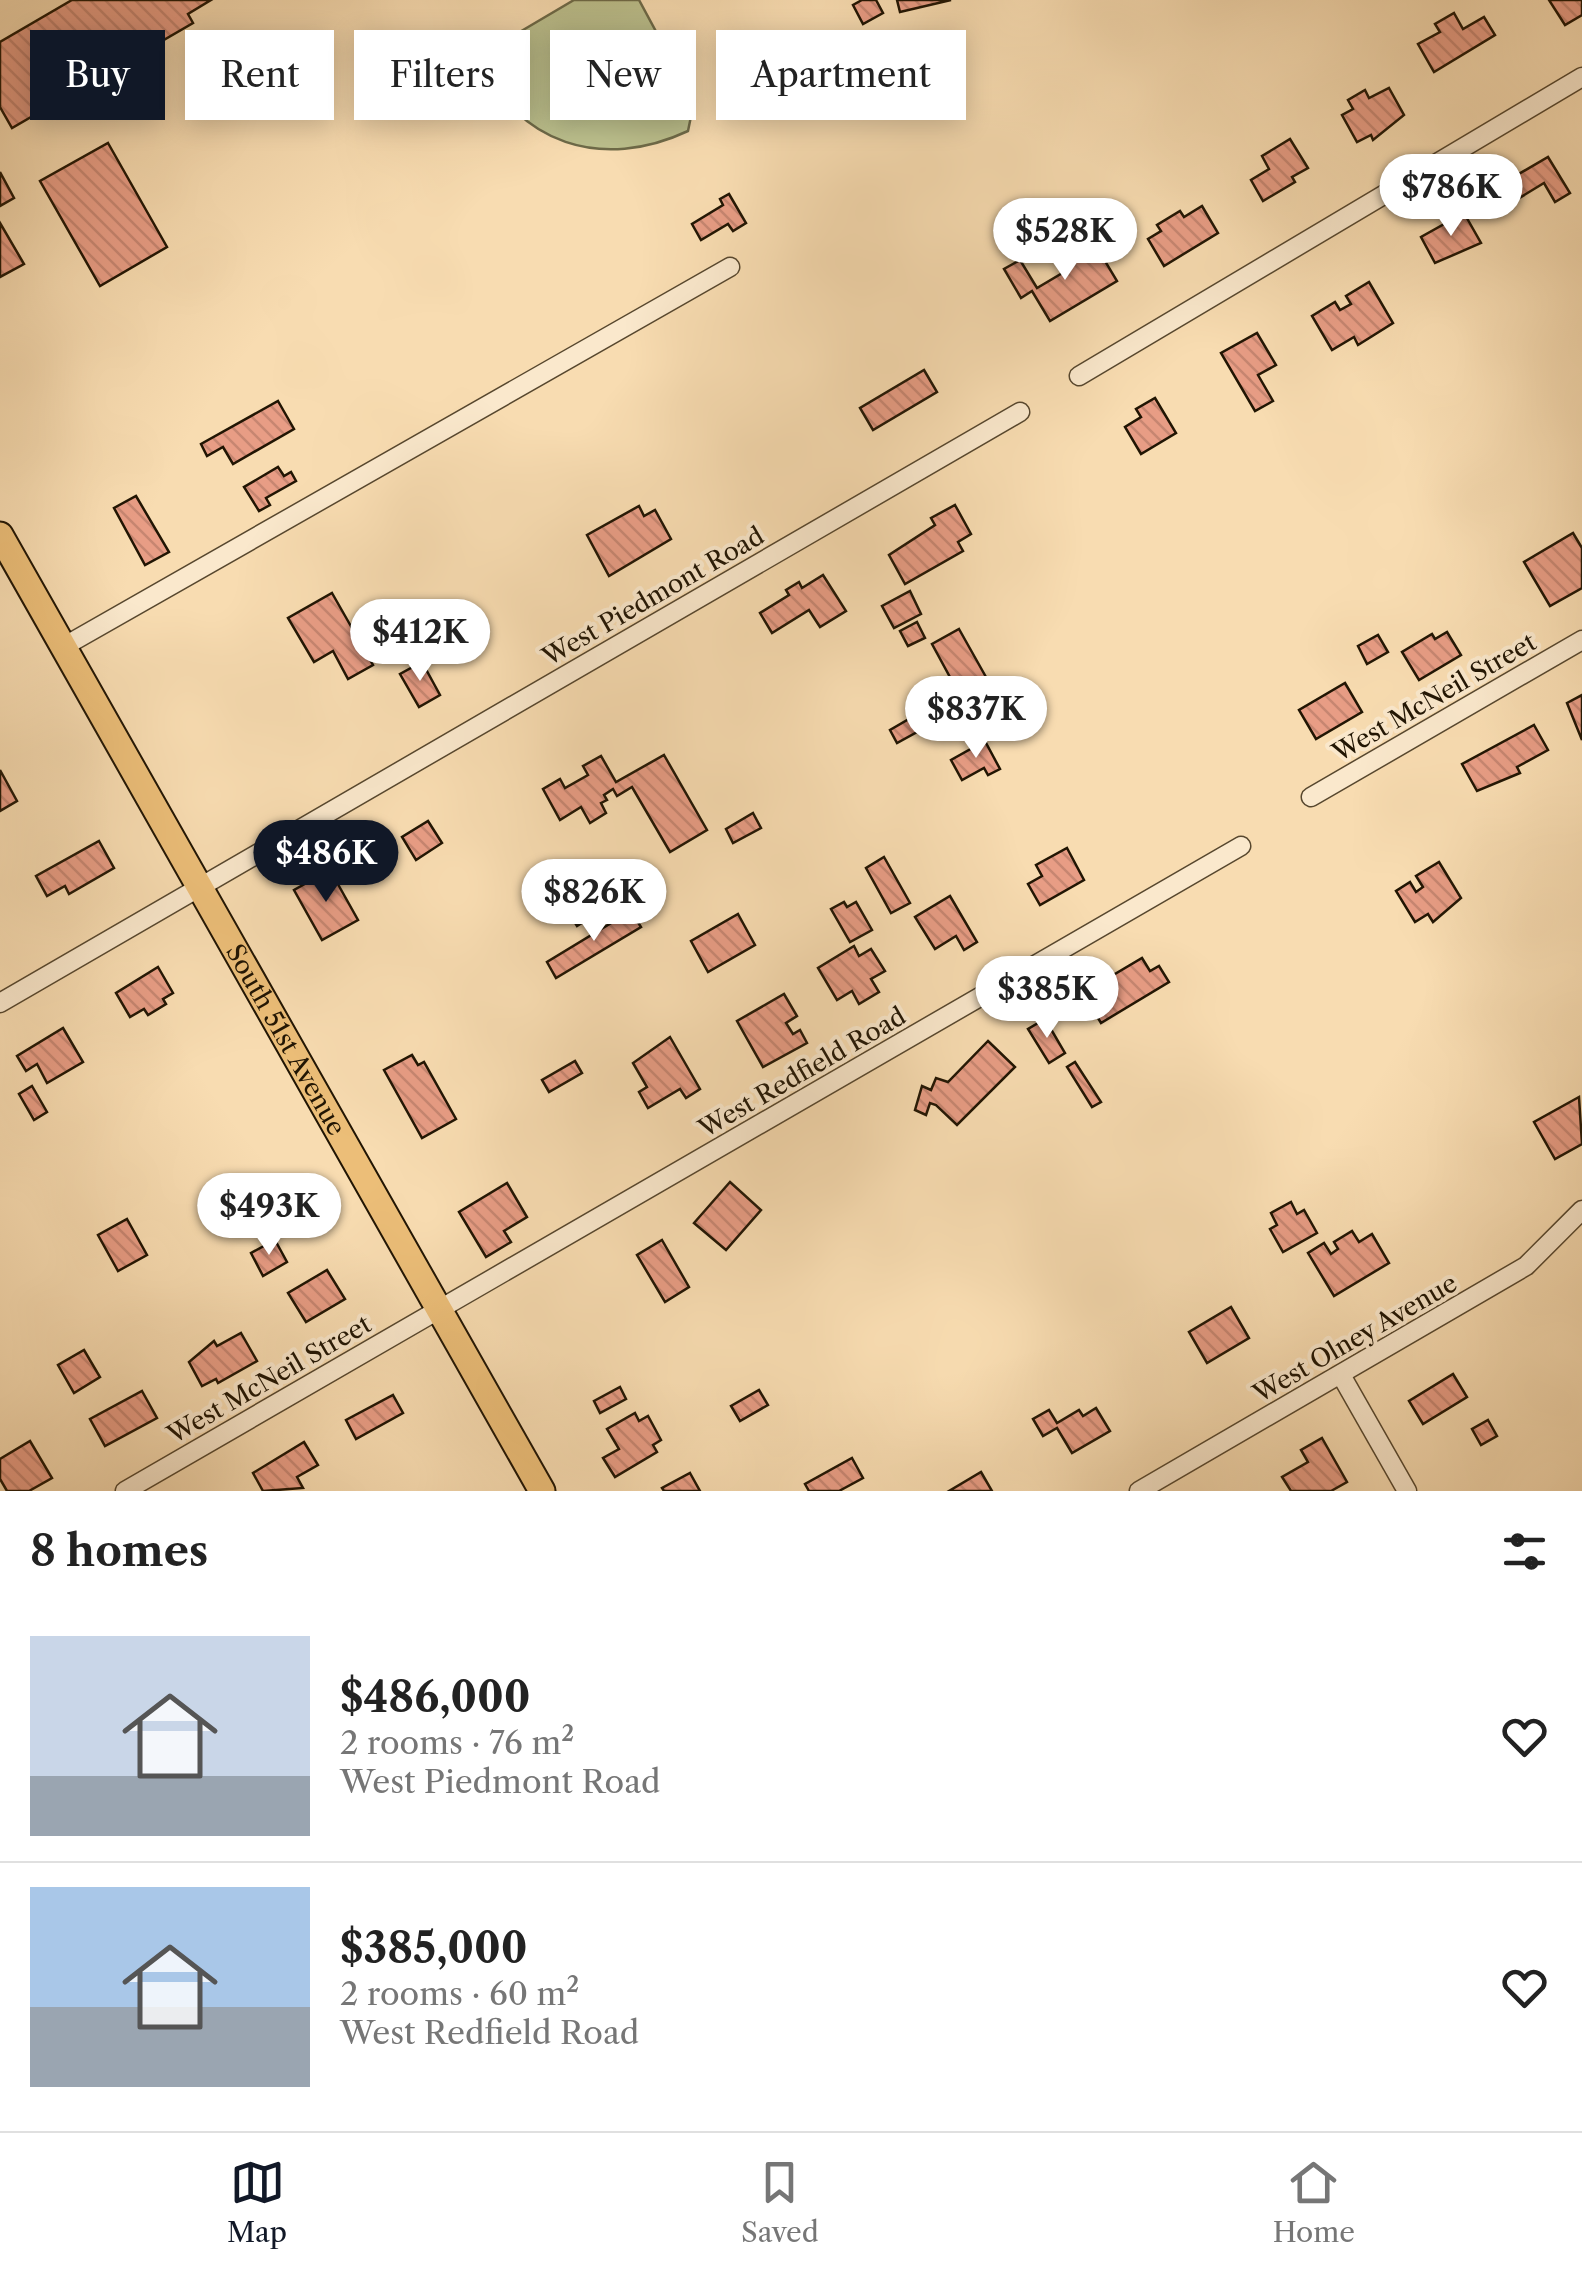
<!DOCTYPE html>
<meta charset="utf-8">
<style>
:root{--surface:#fff;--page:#f2f2f2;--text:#222;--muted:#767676;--line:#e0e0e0;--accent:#111827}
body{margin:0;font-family:"Libre Caslon Text",serif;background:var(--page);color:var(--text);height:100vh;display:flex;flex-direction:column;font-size:38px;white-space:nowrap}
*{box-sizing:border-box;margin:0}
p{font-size:32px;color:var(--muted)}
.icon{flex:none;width:55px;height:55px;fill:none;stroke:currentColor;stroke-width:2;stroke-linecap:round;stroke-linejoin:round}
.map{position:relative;height:1491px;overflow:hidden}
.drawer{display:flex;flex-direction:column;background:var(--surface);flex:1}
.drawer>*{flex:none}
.guide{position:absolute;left:30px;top:30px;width:1000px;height:90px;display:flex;gap:20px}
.price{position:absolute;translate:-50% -85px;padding:0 22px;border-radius:35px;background:#fff;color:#222;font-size:32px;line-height:65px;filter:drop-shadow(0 2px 5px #0008)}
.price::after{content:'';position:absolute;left:50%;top:60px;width:30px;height:22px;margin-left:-15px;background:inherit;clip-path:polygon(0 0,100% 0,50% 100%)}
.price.current{background:var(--accent);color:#fff}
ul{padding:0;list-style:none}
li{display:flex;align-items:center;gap:30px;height:250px;padding:0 30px}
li+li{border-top:2px solid var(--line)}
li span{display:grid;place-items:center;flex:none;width:280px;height:200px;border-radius:0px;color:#555}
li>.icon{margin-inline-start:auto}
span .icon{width:120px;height:120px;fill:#fffc;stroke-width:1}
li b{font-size:42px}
h2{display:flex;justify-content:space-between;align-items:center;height:120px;padding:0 30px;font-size:42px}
.chip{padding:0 35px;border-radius:0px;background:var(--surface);box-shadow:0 5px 25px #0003;font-size:35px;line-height:90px}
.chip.current{background:var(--accent);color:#fff}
.tabs{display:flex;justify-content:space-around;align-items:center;height:140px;border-top:2px solid var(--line);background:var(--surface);font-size:28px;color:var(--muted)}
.tabs a{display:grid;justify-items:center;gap:5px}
.tabs .current{color:var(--accent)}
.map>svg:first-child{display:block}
.grass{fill:#bcc08d;stroke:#6e6a48;stroke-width:2.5}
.building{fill:url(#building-back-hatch);stroke:#211503;stroke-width:2.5}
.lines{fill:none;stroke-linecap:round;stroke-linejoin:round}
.minor-casing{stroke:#57472e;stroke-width:21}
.primary-casing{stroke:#211503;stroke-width:29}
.minor{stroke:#fae8cc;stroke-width:18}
.primary{stroke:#ecbe78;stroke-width:25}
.labels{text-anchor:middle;stroke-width:8;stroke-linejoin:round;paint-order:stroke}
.street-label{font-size:25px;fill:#211503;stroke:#fae8cc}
</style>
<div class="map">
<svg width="1582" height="1491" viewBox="0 0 1582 1491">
<defs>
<pattern id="building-back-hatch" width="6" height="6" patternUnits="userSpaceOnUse" patternTransform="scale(2.5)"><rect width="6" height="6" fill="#e89d85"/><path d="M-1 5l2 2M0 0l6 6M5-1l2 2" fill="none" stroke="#c78671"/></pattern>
</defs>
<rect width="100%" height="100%" fill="#f8dcb1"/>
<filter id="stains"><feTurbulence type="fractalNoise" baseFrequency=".002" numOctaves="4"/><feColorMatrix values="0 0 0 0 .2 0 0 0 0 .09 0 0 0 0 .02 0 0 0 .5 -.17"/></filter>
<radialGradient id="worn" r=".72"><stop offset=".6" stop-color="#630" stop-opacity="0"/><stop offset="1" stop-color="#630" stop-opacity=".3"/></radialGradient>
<path class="grass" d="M574,0H639L694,102L688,131C603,171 516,145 479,56Z"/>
<g class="building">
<polygon points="72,0 211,0 188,14 193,23 12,128 0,107 0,42"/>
<polygon points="862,0 876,0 883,13 863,24 853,5"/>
<polygon points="897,0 951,0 900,12"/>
<polygon points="1549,0 1582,0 1582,15 1565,25"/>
<polygon points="1454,13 1463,29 1484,17 1495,35 1434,72 1418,44 1440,32 1435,24"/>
<polygon points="1389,88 1404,115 1373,140 1371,135 1357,142 1342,115 1353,109 1348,100 1365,90 1369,98"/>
<polygon points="1290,139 1308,168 1292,177 1295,182 1263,201 1251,180 1269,169 1262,156"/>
<polygon points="108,143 167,247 100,286 40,181"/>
<polygon points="1548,157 1570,193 1555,202 1544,183 1516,200 1505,182"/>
<polygon points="0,172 14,198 0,206"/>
<polygon points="729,194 746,223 733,231 728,224 701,240 692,224 723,205 720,199"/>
<polygon points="1202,206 1218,233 1164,266 1148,239 1161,231 1157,225 1180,211 1184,217"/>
<polygon points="1464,213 1481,243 1435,263 1421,237"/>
<polygon points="0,223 24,264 0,277"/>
<polygon points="1099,251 1117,281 1050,321 1032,291 1021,298 1004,269 1020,260 1037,288 1064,272 1061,266 1085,252 1089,257"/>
<polygon points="1369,282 1393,323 1358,345 1354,337 1332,350 1312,316 1335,302 1340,310 1351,304 1346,296"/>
<polygon points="1257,333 1276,365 1258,375 1273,401 1255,411 1221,353"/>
<polygon points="924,370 937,392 873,430 860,408"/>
<polygon points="1155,398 1176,433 1141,454 1125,427 1141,417 1136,409"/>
<polygon points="278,401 294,429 233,464 223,447 207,456 201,444"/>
<polygon points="278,467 284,476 291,472 296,481 266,498 270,505 259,511 244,487"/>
<polygon points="136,496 169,552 145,565 114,508"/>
<polygon points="955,505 971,534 958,542 963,551 905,584 889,555 935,525 931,518"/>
<polygon points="639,506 644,516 655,510 671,539 609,576 587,535"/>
<polygon points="1573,533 1582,548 1582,588 1550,606 1524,562"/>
<polygon points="823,575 846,611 820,627 809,610 772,633 760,613 789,595 786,590 799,582 802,588"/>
<polygon points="910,591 921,614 894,628 882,606"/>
<polygon points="332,593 373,665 348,679 333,651 314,662 288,618"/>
<polygon points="917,622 925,638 908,646 900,631"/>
<polygon points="959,629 991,686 963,701 932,644"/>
<polygon points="1447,632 1461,655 1419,680 1402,652 1432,634 1435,639"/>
<polygon points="1378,635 1388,652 1367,664 1358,646"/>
<polygon points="422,662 440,695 419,707 400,674"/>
<polygon points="1345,683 1362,712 1316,739 1299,710"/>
<polygon points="1582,695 1582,740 1567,703"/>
<polygon points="909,719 917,732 897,743 890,730"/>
<polygon points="1534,725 1548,750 1517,767 1520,773 1477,791 1462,764"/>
<polygon points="985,741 1000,769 988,775 984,768 962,780 951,760"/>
<polygon points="664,755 707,830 670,852 632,787 617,796 613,789 604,795 607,800 601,803 606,813 590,823 581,807 560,820 543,789 560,779 565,788 588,775 583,766 601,756 616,782"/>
<polygon points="0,770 17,801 0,811"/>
<polygon points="753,813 761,828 733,843 726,829"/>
<polygon points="428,821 442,843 416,860 402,837"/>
<polygon points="99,841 114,868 69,894 65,886 47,896 36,876"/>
<polygon points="1067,848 1084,880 1040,905 1028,884 1042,876 1036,865"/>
<polygon points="884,857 910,903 891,913 866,868"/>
<polygon points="1439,862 1461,898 1433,922 1428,914 1415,922 1396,891 1410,882 1416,892 1423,887 1416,876"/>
<polygon points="566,869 594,915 577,926 548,879"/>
<polygon points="330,870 358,920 322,940 294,890"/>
<polygon points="950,896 977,942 964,950 956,936 935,949 915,917"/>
<polygon points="844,902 847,907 856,902 872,930 850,942 831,909"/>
<polygon points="631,911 641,927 556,978 547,962"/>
<polygon points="738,914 755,945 708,972 691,941"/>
<polygon points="854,946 859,956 871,949 885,971 871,979 879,992 859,1004 852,991 837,1000 818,968"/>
<polygon points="1142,958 1150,971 1159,966 1169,982 1101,1023 1083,993"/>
<polygon points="158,967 173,993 163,999 166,1004 148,1015 144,1009 130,1017 116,993"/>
<polygon points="784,994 797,1016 786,1023 793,1034 800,1030 807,1043 763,1067 737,1021"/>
<polygon points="1045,1019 1065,1053 1049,1063 1028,1029"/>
<polygon points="63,1028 83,1062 47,1083 37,1064 26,1071 17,1056"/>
<polygon points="670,1037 700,1089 686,1098 680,1089 648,1108 639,1092 647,1087 633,1063"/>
<polygon points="988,1041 1015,1067 957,1125 936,1105 930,1103 926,1115 915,1110 922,1086 931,1090 936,1078 948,1082"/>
<polygon points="412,1055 418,1065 424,1062 456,1119 422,1138 384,1070"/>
<polygon points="575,1061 582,1073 549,1092 542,1080"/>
<polygon points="1075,1062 1101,1102 1092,1107 1067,1067"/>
<polygon points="32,1086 47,1112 34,1120 19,1094"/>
<polygon points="1579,1097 1582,1144 1555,1159 1534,1122"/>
<polygon points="730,1182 761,1210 726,1250 694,1223"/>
<polygon points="507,1183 527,1217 504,1231 511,1242 486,1257 459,1212"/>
<polygon points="1291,1202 1297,1214 1304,1210 1317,1233 1283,1252 1270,1229 1277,1225 1271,1213"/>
<polygon points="127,1219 147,1255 118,1271 98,1235"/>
<polygon points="1352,1231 1359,1242 1372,1234 1389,1263 1334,1296 1308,1253 1324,1243 1331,1254 1338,1249 1334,1242"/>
<polygon points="275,1240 287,1262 263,1276 251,1253"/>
<polygon points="662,1240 689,1287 665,1302 637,1255"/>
<polygon points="327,1270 345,1299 306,1322 288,1293"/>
<polygon points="1231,1307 1249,1338 1207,1363 1189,1332"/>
<polygon points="241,1333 257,1361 218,1383 216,1379 202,1386 189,1362 214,1341 217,1346"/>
<polygon points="84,1350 100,1377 74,1393 58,1365"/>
<polygon points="1453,1374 1467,1397 1423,1424 1409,1401"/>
<polygon points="620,1387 626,1399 600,1413 594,1401"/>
<polygon points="759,1390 768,1405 740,1421 731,1406"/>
<polygon points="142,1391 157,1418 105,1446 90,1419"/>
<polygon points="393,1395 403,1413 356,1439 346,1420"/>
<polygon points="1096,1408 1110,1431 1072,1453 1057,1428 1043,1436 1033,1419 1049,1410 1057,1423 1079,1410 1083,1416"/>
<polygon points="635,1413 639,1421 648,1416 661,1440 653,1445 657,1452 615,1477 603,1458 619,1449 607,1429"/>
<polygon points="1488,1420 1497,1436 1481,1445 1472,1429"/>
<polygon points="1322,1438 1347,1482 1331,1491 1291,1491 1282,1477 1308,1462 1301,1450"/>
<polygon points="30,1441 52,1478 29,1491 7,1491 0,1479 0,1459"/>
<polygon points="304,1442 318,1465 297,1477 303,1488 263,1491 253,1473"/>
<polygon points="852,1458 863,1478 839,1491 809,1491 805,1484"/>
<polygon points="981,1472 992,1491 949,1491"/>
<polygon points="690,1473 700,1491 664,1491 662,1488"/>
</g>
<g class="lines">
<defs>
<g id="minor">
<polyline points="1079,376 1582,77"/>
<polyline points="63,647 730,267"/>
<polyline points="1311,797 1582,640"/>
<polyline points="0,1003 1020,412"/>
<polyline points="1341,1375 1407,1491"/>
<polyline points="125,1491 1241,846"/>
<polyline points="1139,1491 1526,1266 1582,1210"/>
</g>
<g id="primary">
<path id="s1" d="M0,535L542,1491"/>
</g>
</defs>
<use href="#minor" class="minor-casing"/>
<use href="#primary" class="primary-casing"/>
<use href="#minor" class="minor"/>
<use href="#primary" class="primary"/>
</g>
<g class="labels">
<g class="street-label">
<text transform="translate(653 596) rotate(-30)" y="9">West Piedmont Road</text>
<text transform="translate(1434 697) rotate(-30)" y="9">West McNeil Street</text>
<text dy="9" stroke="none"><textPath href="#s1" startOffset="580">South 51st Avenue</textPath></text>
<text transform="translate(802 1072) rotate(-30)" y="9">West Redfield Road</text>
<text transform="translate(1355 1338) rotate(-30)" y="9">West Olney Avenue</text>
<text transform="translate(269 1379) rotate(-30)" y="9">West McNeil Street</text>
</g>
</g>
<rect width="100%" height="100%" filter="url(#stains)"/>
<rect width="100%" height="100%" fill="url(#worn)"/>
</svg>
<b class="price" style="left:1451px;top:239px">$786K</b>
<b class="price" style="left:1065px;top:283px">$528K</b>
<b class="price" style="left:420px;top:684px">$412K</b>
<b class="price" style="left:976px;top:761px">$837K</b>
<b class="price current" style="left:326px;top:905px">$486K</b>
<b class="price" style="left:594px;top:944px">$826K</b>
<b class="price" style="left:1047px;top:1041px">$385K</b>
<b class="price" style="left:269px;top:1258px">$493K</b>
<div class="guide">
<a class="chip current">Buy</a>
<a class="chip">Rent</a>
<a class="chip">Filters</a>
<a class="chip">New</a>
<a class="chip">Apartment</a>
</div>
</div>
<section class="drawer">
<h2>8 homes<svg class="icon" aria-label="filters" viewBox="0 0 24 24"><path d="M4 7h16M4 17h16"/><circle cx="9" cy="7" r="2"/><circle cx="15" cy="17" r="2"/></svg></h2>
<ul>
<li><span style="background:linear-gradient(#c9d6e8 70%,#9aa5b1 0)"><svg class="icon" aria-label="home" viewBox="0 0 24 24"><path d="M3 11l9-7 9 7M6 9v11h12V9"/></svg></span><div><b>$486,000</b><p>2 rooms · 76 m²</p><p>West Piedmont Road</p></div><svg class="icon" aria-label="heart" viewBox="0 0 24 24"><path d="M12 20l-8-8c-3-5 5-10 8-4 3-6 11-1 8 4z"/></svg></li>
<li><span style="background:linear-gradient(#a9c7e8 60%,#9aa5b1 0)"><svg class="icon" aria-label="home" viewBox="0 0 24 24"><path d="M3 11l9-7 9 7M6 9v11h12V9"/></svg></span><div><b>$385,000</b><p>2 rooms · 60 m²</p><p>West Redfield Road</p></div><svg class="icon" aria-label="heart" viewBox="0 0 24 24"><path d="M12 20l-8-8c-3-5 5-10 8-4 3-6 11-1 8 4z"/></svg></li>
</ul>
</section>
<nav class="tabs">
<a class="current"><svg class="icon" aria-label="map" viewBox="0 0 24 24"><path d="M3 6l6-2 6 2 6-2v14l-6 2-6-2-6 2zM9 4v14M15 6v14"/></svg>Map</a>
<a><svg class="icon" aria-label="saved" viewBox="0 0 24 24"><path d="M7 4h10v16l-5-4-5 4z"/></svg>Saved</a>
<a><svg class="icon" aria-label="home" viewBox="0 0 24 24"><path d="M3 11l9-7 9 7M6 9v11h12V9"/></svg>Home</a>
</nav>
